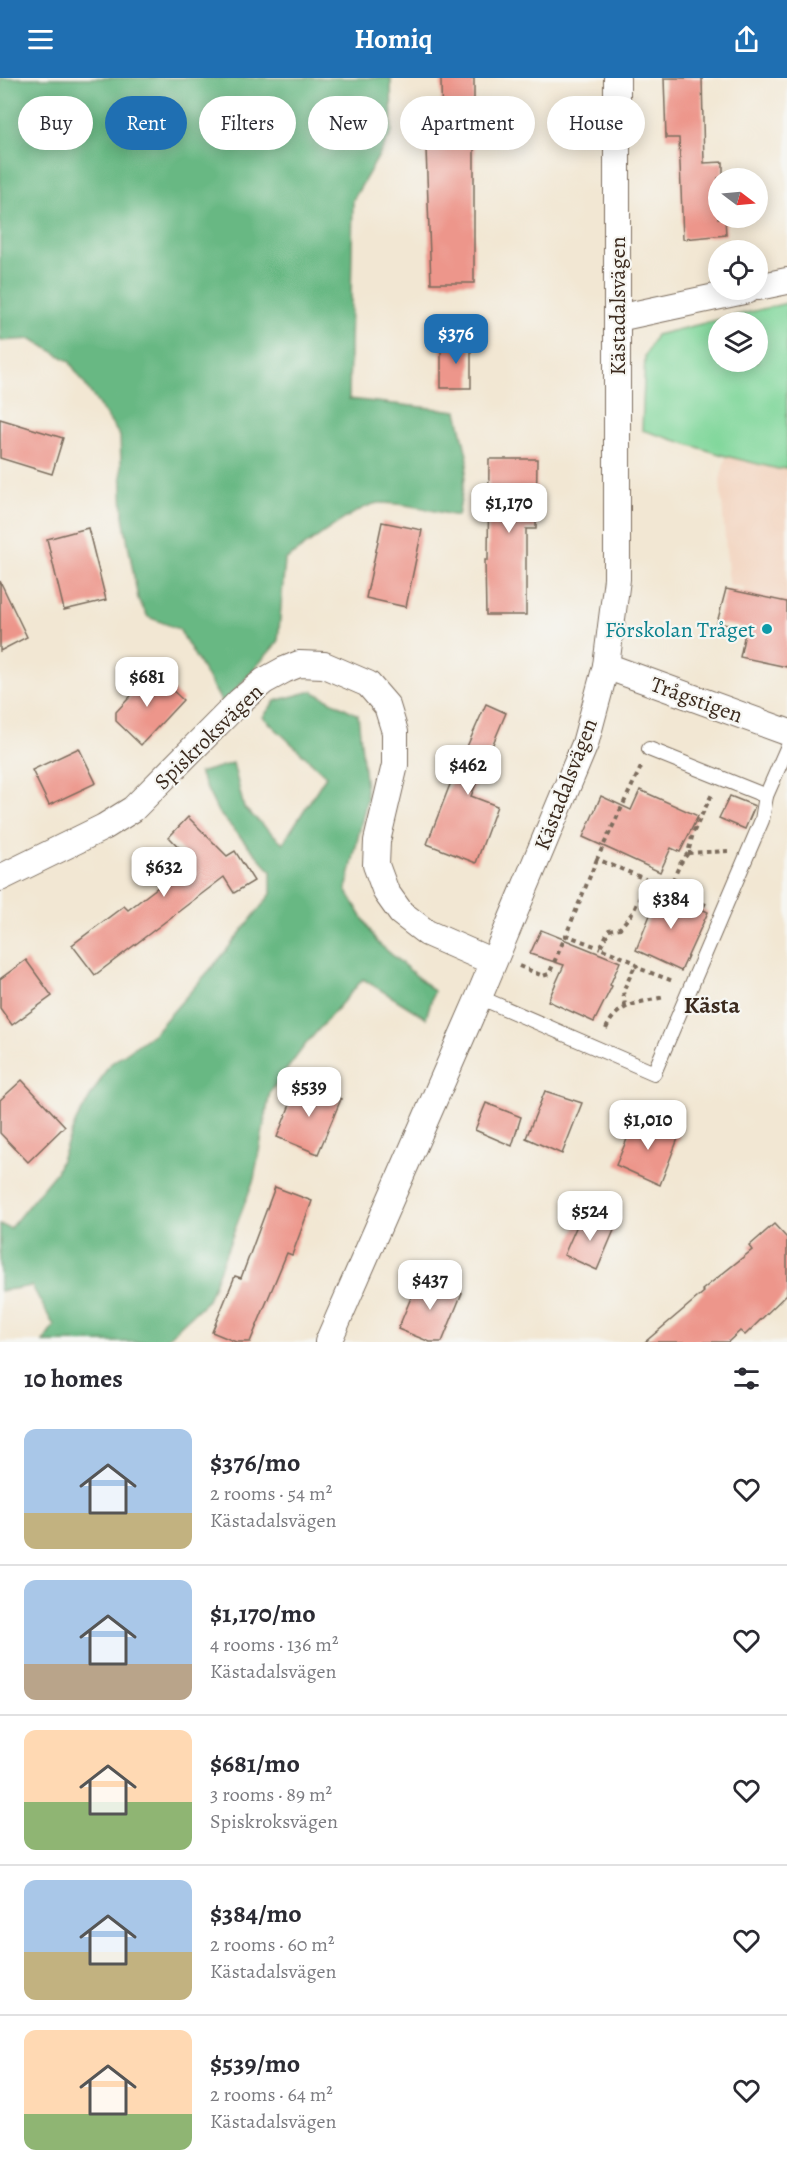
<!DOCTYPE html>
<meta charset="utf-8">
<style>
:root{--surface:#fff;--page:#f2f2f3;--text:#2b2b33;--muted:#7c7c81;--line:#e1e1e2;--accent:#1f6fb2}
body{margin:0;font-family:Alegreya,serif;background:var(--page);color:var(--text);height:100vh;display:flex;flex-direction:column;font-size:22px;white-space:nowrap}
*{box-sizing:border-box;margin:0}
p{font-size:20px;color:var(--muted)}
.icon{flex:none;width:33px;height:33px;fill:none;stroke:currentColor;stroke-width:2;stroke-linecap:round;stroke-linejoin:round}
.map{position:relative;height:1264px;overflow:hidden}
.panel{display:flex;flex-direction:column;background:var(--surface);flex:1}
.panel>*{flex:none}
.guide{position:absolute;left:18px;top:18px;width:752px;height:54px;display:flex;gap:12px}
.needle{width:39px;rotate:106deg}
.fabs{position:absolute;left:708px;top:90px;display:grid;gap:12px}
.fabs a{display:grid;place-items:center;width:60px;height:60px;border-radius:50%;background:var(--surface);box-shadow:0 3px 15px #0003;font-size:30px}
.price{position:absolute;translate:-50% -51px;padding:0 14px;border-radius:12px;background:#fff;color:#222;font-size:20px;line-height:39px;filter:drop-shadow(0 2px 3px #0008)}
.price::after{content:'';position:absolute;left:50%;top:36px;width:18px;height:14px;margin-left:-9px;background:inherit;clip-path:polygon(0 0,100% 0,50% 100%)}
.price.active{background:var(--accent);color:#fff}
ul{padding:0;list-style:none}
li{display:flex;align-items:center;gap:18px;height:150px;padding:0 24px}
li+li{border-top:2px solid var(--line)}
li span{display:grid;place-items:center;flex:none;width:168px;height:120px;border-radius:12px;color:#555}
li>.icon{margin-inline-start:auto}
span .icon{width:72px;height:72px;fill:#fffc;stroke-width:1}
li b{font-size:26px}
h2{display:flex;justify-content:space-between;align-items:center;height:72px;padding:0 24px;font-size:26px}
.chip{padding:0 21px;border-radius:27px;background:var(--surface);box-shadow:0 3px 15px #0003;font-size:21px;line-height:54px}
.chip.active{background:var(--accent);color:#fff}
header{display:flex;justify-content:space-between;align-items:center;height:78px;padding:0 24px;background:var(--accent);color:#fff;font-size:27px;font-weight:700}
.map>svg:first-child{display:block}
.built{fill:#f3d4bf}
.green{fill:#81d79b;stroke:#5e805c;stroke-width:1.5;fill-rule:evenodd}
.forest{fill:#68b883;stroke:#527150;stroke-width:1.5}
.building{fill:#ed968b}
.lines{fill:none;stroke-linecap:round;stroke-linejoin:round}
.lane-casing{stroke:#7b6c5d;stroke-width:16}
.street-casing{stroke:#7b6c5d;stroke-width:28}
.path{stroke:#7b6c5d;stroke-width:4;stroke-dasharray:4.5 4.5;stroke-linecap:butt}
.lane{stroke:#fff;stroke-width:14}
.street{stroke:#fff;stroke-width:26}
.culture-dot{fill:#0f9aa8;stroke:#f6f6f2;stroke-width:2}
.labels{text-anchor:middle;stroke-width:4.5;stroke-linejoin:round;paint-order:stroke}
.street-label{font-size:22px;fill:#3b2a1e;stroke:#f6f6f2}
.culture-label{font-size:22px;fill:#0d838f;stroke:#f6f6f2;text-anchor:end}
.neighbourhood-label{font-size:24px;font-weight:bold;fill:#3b2a1e;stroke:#f6f6f2}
</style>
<header><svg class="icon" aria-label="menu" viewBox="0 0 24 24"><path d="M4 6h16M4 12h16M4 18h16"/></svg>Homiq<svg class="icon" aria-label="share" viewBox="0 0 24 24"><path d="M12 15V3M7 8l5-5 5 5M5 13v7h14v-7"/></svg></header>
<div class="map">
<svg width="787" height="1264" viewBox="0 0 787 1264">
<rect width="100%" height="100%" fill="#f6f6f2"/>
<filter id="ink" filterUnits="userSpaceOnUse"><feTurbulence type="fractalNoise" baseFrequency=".0167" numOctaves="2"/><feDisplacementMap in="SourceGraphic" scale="12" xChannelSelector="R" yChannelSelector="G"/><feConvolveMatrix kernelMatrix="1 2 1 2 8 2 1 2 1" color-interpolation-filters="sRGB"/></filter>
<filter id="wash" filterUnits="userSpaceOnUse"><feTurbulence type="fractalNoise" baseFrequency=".008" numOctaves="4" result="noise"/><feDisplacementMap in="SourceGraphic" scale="24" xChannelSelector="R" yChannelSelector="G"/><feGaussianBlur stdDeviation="1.35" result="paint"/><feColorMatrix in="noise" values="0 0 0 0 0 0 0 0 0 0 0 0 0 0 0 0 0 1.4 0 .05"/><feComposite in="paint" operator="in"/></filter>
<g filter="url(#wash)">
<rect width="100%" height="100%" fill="#f2e7d3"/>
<polygon class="built" points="726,378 778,391 787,390 787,524 743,515 744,509 729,507 720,402"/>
<path class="green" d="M787,225V390L778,391L726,378L642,352L645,278L656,257ZM718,244H758V284H718Z"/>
<g class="forest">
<path d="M0,0H391L392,55L353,122L349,321L457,333L468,382L458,438C433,433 406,425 380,425C360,425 303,470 285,482L278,564L223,626L179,551L148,539L138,521L123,438L120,358L69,283L32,261L0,263Z"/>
<polygon points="312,613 358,637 367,720 346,812 377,864 434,913 426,940 363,901 305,967 270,1014 254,1101 208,1222 163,1264 43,1264 54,1248 32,1208 0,1213 0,1147 10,1150 56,1094 76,1043 109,987 154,955 221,879 271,816 271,793 218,734 199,695 233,685 244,730 283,765 326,698 263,639 275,623"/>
</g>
<g id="blocks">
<g class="building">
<polygon points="441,0 474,0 474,205 431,205 426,71 442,71"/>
<polygon points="664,0 702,0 704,85 723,84 723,100 718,100 718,140 725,140 726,157 683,161 679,60 666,60"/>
<rect x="441" y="264" width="30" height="46"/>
<polygon points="0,341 63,360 52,396 0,380"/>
<polygon points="489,381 537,381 536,451 526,451 526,537 486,537 485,482 488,482"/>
<polygon points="382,444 422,452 406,529 366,520"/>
<polygon points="88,450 106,522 64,532 47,461"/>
<polygon points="0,503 27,559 0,573"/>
<polygon points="726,511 787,524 787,589 740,579 746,550 717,545"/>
<polygon points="153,594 183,622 141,667 116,643 116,634"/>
<polygon points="486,626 506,635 471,718 497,728 476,785 427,766 449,709"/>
<polygon points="79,670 96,705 49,727 32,692"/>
<polygon points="640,712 698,738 680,774 671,770 660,794 583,759 601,718 631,732"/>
<polygon points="730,718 755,728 745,751 719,740"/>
<polygon points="188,739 227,778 235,773 254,803 234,815 224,799 95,897 72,867 124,828 128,832 192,783 169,759"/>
<polygon points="660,812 708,834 681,893 636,872"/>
<polygon points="541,852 620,884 610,907 612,908 594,944 548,923 564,887 530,876"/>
<polygon points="26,882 52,918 12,947 0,930 0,901"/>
<polygon points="22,1002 65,1048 28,1084 0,1055 0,1022"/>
<polygon points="299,1004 341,1021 318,1076 277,1059"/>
<polygon points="545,1013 582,1025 562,1076 526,1060"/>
<polygon points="486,1025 521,1039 512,1068 475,1052"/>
<polygon points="636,1040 679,1058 660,1107 616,1087"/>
<polygon points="275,1109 312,1123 292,1177 287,1175 250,1264 236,1264 212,1254 235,1198 241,1200"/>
<polygon points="582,1136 615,1150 597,1192 564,1177"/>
<polygon points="774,1146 787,1160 787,1216 745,1257 740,1253 728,1264 645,1264 704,1214 702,1212 752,1172 749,1168"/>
<polygon points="420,1198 462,1215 442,1264 430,1264 398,1251"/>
</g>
</g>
</g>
<g filter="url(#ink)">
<use href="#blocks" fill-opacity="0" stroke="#7b6c5d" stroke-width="1.5"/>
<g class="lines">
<defs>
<g id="lane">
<polyline points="649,671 766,718"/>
<polyline points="479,919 654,995 762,742 766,718 787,670"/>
</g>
<g id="street">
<polyline points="758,209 787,203"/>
<polyline points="618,240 748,212"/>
<polyline points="606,588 787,654"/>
<polyline points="0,800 104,749 133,731 240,623 264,603 284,592 299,586 324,587 368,606 387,628 395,654 395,687 377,763 376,787 386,814 401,835 427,855 493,884"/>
<polyline points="328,1264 479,919 585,666 606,588 617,501 617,0"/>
</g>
</defs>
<use href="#lane" class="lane-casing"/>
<use href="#street" class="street-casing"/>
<g class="path">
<polyline points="641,689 597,781 669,811 680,786 688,775 693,755 712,716"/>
<polyline points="688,775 728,773"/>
<polyline points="597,781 566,857 600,870"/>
<polyline points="648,802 633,834 620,850 609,852 600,870 634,884 638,890 673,903"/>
<polyline points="669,811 706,827"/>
<polyline points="519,888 543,898 549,896 566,857"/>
<polyline points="625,928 623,913 636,886"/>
<path d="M606,951C617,925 639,925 664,919"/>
</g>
<use href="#lane" class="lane"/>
<use href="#street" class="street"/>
</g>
</g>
<circle class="culture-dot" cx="767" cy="551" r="6"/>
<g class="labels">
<g class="street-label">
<text transform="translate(617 228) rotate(-90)" y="8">Kästadalsvägen</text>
<text transform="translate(697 621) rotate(20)" y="8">Trågstigen</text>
<text transform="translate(208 658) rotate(-44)" y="8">Spiskroksvägen</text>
<text transform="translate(565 706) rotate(-69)" y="8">Kästadalsvägen</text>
</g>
<g class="culture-label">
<text x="755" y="559">Förskolan Tråget</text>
</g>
<g class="neighbourhood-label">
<text x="712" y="935">Kästa</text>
</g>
</g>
</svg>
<div class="fabs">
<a><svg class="needle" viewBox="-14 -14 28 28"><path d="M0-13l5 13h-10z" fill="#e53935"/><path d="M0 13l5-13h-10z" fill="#7c7c81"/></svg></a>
<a><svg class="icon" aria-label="locate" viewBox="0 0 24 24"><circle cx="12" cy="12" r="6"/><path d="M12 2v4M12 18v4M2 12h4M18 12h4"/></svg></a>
<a><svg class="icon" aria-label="layers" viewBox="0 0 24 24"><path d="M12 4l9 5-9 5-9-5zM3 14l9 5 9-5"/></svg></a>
</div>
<b class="price active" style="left:456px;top:287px">$376</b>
<b class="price" style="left:509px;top:456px">$1,170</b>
<b class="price" style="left:147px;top:630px">$681</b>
<b class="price" style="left:468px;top:718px">$462</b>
<b class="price" style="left:164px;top:820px">$632</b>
<b class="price" style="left:671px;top:852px">$384</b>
<b class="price" style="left:309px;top:1040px">$539</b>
<b class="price" style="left:648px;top:1073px">$1,010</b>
<b class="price" style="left:590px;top:1164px">$524</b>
<b class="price" style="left:430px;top:1233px">$437</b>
<div class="guide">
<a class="chip">Buy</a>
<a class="chip active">Rent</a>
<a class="chip">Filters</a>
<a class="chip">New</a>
<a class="chip">Apartment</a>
<a class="chip">House</a>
</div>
</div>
<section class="panel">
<h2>10 homes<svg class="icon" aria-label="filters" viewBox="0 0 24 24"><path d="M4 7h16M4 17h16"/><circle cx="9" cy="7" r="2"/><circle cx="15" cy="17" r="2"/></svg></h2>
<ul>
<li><span style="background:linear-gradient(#a9c7e8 70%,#c2b280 0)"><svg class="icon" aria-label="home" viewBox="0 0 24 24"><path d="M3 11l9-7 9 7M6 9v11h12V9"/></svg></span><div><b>$376/mo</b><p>2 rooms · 54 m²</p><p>Kästadalsvägen</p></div><svg class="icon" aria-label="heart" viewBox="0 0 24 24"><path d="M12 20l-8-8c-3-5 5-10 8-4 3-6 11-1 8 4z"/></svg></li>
<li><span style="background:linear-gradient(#a9c7e8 70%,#b9a48a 0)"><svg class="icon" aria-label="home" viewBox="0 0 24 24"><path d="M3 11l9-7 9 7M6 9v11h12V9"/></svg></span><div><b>$1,170/mo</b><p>4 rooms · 136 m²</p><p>Kästadalsvägen</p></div><svg class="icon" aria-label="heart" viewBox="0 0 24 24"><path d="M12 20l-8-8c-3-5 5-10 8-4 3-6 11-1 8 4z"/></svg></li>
<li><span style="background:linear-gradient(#ffd9b3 60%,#8fb573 0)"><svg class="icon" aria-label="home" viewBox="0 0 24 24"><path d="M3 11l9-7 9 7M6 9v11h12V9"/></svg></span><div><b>$681/mo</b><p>3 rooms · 89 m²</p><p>Spiskroksvägen</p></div><svg class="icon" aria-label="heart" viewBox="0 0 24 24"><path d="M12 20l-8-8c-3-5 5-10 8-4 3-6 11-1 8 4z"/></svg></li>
<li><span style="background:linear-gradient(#a9c7e8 60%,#c2b280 0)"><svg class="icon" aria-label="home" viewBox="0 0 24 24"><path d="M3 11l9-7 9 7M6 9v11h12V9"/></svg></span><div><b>$384/mo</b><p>2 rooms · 60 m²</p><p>Kästadalsvägen</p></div><svg class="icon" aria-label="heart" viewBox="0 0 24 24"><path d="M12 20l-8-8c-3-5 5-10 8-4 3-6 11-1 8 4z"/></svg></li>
<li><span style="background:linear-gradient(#ffd9b3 70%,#8fb573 0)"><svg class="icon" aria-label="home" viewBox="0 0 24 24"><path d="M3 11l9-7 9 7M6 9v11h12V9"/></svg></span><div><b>$539/mo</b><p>2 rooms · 64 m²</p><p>Kästadalsvägen</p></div><svg class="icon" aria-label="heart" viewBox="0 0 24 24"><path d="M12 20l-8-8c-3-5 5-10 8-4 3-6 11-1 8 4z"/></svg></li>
</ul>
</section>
